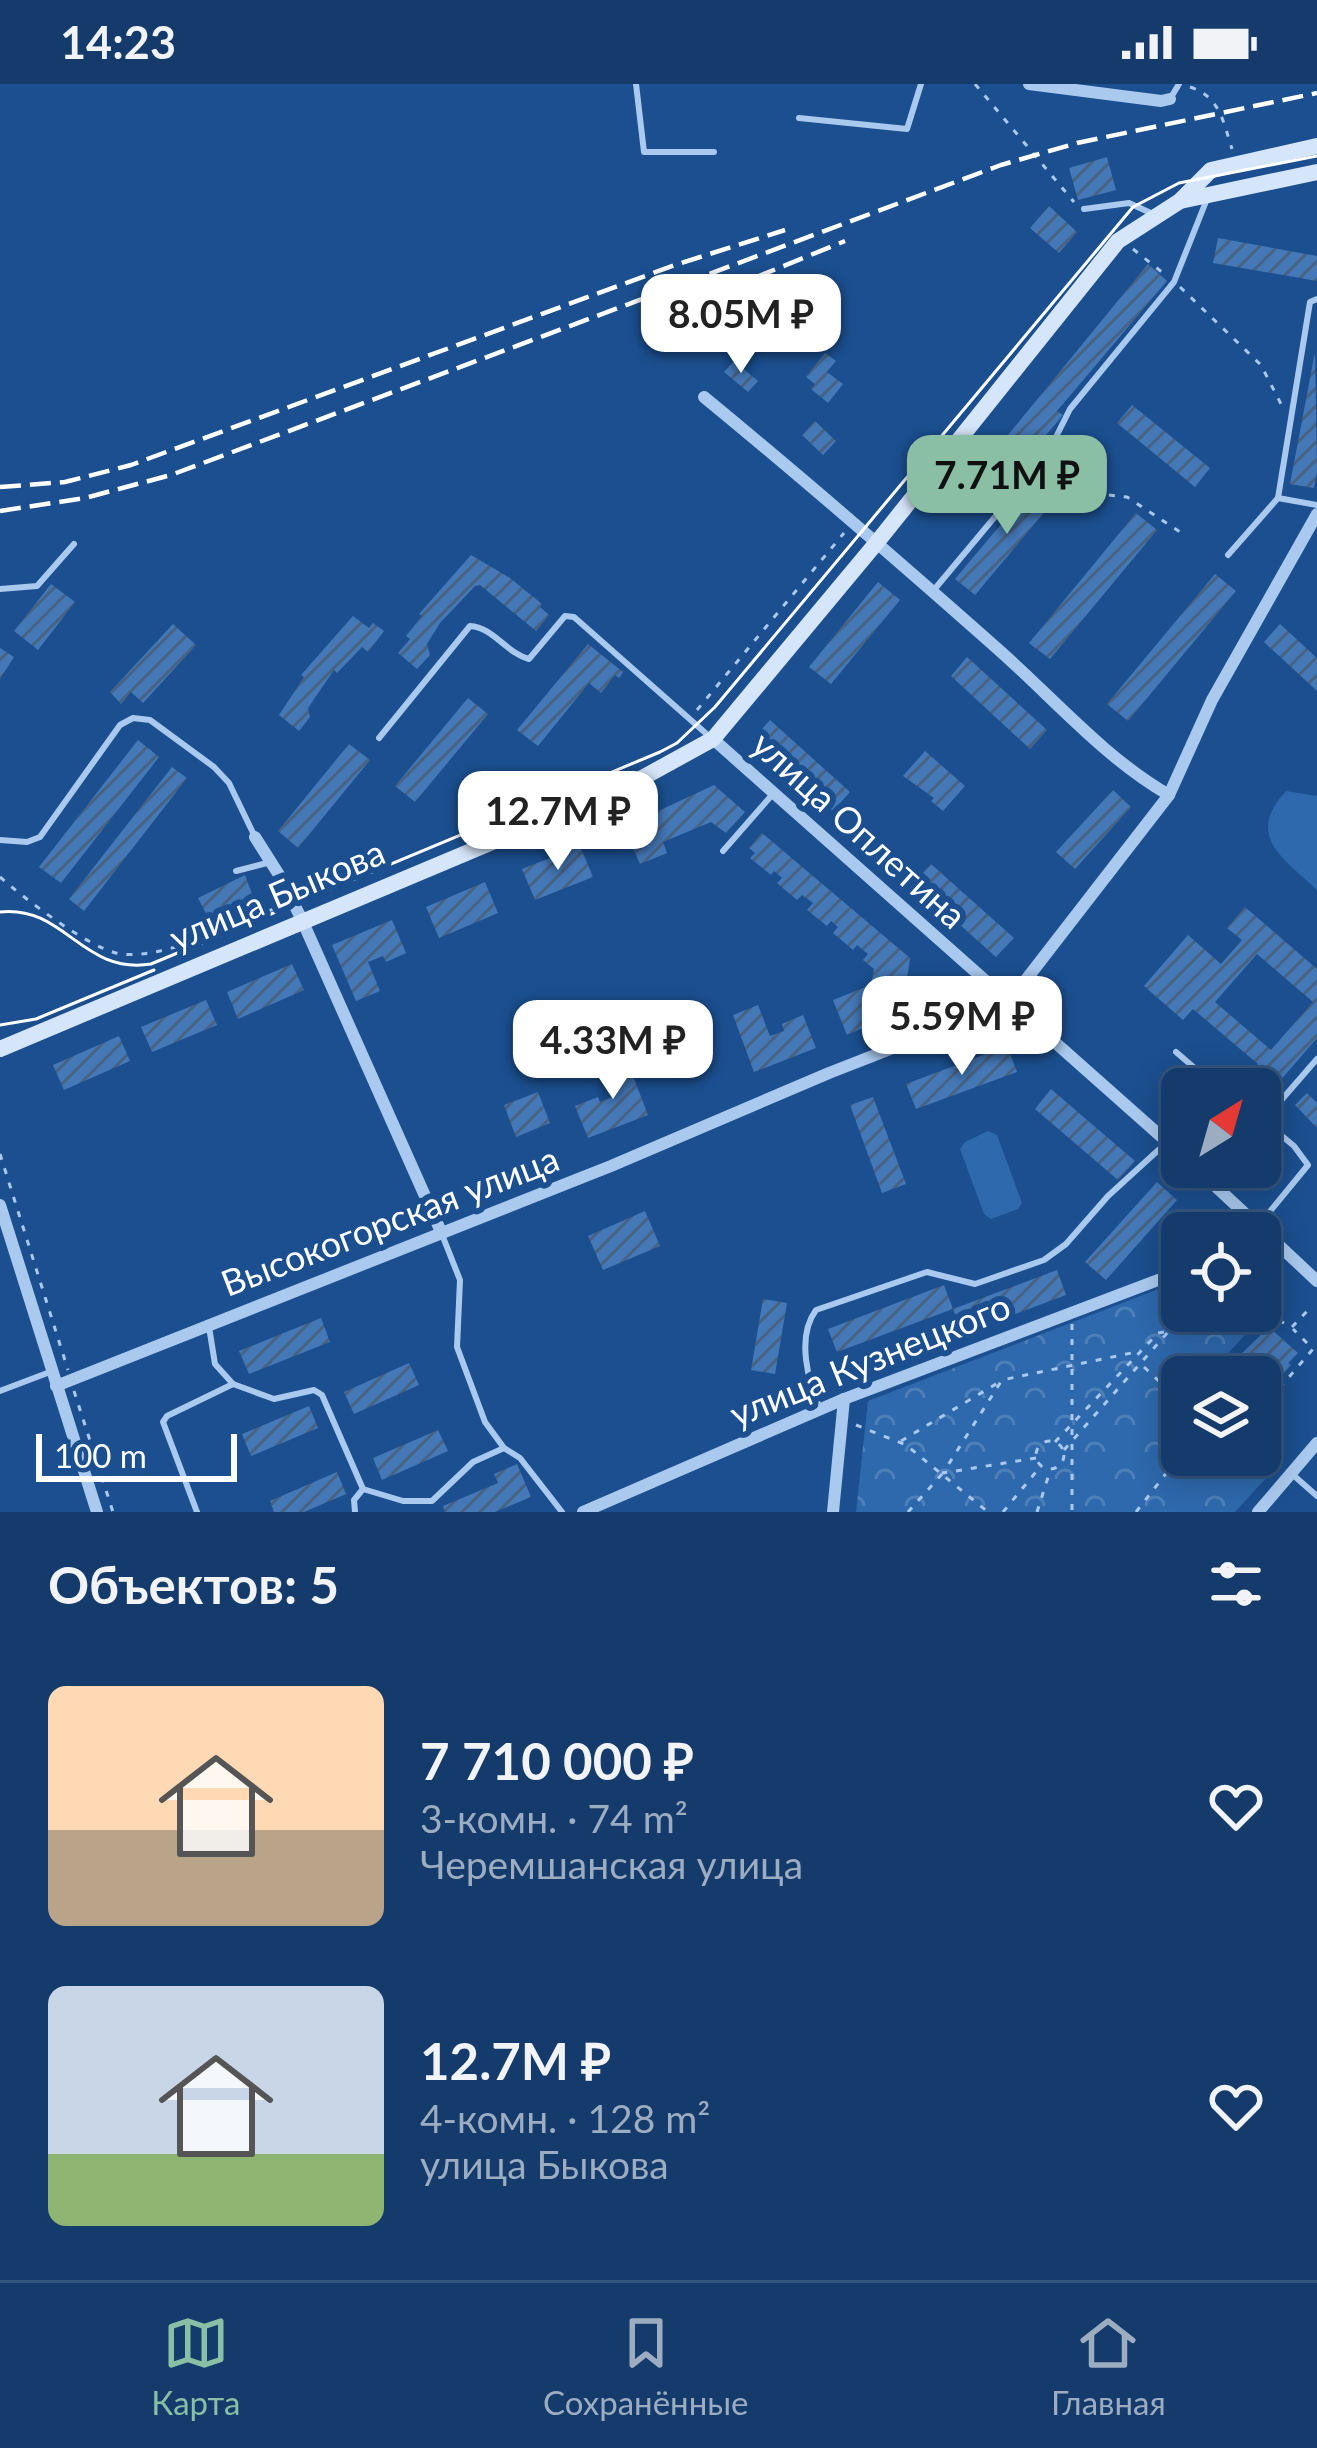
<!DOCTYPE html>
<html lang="ru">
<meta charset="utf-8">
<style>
:root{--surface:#143b6b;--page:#1d4271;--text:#f1f3f6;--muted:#9dadc1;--line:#33557e;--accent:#8abfa5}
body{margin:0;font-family:Lato,sans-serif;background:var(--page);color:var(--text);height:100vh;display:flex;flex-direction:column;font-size:45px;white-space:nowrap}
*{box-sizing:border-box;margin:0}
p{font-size:39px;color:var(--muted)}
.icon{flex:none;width:66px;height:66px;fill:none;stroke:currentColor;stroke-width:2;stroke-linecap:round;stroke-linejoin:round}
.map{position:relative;height:1428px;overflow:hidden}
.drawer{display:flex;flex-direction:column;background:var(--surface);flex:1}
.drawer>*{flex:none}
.needle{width:78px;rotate:37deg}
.tools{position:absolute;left:1161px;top:984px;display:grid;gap:24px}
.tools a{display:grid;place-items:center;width:120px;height:120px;border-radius:18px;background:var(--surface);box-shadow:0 6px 30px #0003,0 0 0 3px var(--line);font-size:60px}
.scale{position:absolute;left:36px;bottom:30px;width:201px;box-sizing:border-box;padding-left:12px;border:6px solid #fff;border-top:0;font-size:33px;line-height:42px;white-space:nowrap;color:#fff;-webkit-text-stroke:9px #1b4f8f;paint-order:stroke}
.price{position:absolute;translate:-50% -102px;padding:0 27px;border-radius:24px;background:#fff;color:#222;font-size:39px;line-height:78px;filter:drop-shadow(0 3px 6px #0008)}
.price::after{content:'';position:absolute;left:50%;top:72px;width:36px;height:27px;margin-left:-18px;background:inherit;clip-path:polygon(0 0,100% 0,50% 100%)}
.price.on{background:var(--accent);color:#111}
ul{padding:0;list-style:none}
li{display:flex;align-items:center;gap:36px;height:300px;padding:0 48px}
li span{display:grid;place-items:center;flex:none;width:336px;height:240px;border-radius:18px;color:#555}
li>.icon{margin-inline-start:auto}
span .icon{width:144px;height:144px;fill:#fffc;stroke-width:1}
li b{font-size:51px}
h2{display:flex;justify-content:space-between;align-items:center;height:144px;padding:0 48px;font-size:51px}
.status{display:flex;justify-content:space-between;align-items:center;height:84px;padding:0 60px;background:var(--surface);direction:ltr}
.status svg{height:33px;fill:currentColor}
.tab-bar{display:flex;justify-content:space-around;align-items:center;height:168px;border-top:3px solid var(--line);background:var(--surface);font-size:33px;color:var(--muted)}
.tab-bar a{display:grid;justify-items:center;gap:6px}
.tab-bar .on{color:var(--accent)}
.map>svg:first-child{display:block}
.grass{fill:#2e69ad}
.forest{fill:url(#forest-crowns)}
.building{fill:url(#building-hatch);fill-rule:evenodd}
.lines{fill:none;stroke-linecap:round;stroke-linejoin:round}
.path{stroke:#a9c9ee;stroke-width:3;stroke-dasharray:6 9;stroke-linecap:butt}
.lane{stroke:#a9c9ee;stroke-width:6}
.street{stroke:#a9c9ee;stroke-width:12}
.secondary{stroke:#d6e6fa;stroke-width:16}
.tram{stroke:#fff;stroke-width:3}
.rail{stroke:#fff;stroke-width:4.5;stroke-dasharray:21 9;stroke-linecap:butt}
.labels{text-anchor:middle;stroke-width:12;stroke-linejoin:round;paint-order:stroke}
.street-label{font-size:36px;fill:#fff;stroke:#1b4f8f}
</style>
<div class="status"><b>14:23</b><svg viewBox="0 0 49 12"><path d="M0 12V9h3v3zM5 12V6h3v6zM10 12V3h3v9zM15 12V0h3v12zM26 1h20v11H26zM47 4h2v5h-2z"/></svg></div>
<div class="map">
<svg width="1317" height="1428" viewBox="0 0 1317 1428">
<defs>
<pattern id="forest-crowns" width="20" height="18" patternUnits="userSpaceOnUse" patternTransform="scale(3)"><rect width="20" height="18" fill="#2e69ad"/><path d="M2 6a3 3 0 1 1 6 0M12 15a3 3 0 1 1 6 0" fill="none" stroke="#4d80b9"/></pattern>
<pattern id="building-hatch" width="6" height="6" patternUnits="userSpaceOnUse" patternTransform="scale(3)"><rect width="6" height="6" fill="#4478b7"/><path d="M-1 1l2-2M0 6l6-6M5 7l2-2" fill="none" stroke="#486282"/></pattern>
</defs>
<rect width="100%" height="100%" fill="#1b4f8f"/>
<g class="grass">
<path d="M1286,707L1317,712V806C1282,773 1245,752 1286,707Z"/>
<polygon points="988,1047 997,1051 1022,1119 1018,1125 991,1135 984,1130 960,1065 965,1058"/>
</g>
<polygon class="forest" points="1260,1191 1280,1213 1206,1293 1182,1293 1182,1371 1260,1371 1260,1367 1277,1382 1235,1428 856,1428 868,1317 1182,1196 1182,1227 1260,1227"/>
<g class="building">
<polygon points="1107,73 1116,106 1078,116 1069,84"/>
<polygon points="1049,122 1077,148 1059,169 1030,144"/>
<polygon points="1218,154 1317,172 1317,197 1213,179"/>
<polygon points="1148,180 1167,197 1057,327 1063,331 1021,381 999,362"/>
<polygon points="1315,268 1317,388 1314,404 1290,400"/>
<polygon points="825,269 836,277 827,288 843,300 828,319 811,305 815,300 806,293"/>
<polygon points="734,277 758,297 748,308 724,288"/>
<polygon points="1132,321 1210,384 1195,403 1117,339"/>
<polygon points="815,337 836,357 823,371 802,351"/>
<polygon points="1039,395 1058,412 975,511 955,495"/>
<polygon points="1136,429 1157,446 1050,575 1029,559"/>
<polygon points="471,471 510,494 542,520 540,523 549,531 536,547 480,501 475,502 440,539 427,560 430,571 417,585 398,569 410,555 406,552 422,532 419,530"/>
<polygon points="1215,490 1236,507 1128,637 1107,620"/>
<polygon points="878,498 900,516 831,600 809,583"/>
<polygon points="51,500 75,518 38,566 14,547"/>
<polygon points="353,532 369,544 373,539 384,547 368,568 362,563 337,589 334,586 308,624 310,633 299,647 279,631 304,593 301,591"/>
<polygon points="173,540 196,561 143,619 131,608 121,620 110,608"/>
<polygon points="1280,540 1317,574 1317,607 1264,558"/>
<polygon points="588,560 623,588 619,594 615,591 601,609 589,599 538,662 517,646"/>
<polygon points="0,564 14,573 0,595"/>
<polygon points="967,573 1047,646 1030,665 951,592"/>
<polygon points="468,614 488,630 415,718 395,702"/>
<polygon points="770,636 850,708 833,727 753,655"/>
<polygon points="138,656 159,673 61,799 39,783"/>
<polygon points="349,660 370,676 298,764 278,747"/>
<polygon points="925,667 965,702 943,727 931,717 934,714 903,692"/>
<polygon points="172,683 187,694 84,827 69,815"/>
<polygon points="714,701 745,728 726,749 711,738 663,758 667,769 640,780 624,743"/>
<polygon points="1113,706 1131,723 1075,785 1056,768"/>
<polygon points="762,749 910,874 903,926 847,951 833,916 871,901 874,885 863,876 868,870 857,861 853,866 833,849 838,843 831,837 827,842 807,826 813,819 802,811 797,816 777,799 782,794 774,787 771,791 750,774 755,769 749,764"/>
<polygon points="580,762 593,793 535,816 522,785"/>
<polygon points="931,780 1014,854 996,873 913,799"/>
<polygon points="245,791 257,823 215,847 198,814"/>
<polygon points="485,798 498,829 439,854 426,823"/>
<path d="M1245,823L1317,885V954L1260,1020V1005H1237L1258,980L1193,925L1183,936L1144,902L1188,851L1221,880L1242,856L1227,844ZM1257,870L1313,918L1271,966L1215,918Z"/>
<polygon points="392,836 406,869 386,878 383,872 368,878 380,907 356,917 332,861"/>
<polygon points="292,880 304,906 238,935 227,908"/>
<polygon points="206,916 217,941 152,968 141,943"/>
<polygon points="758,921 770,952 784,947 782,940 803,931 816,964 754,988 733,931"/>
<polygon points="119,952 130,977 64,1006 53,981"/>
<polygon points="1007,962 1017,988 916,1025 906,1000"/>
<polygon points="626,974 648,1031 588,1054 575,1022 598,1013 600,1018 612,1013 601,984"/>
<polygon points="1051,1005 1135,1077 1118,1096 1035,1025"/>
<polygon points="538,1008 550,1039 516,1053 504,1021"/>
<polygon points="1307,1009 1317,1019 1317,1044 1295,1021"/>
<polygon points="873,1013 906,1100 882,1109 850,1021"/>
<polygon points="1157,1098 1177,1116 1106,1196 1085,1178"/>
<polygon points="645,1127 660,1162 603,1186 588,1152"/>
<polygon points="1057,1186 1066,1211 962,1250 953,1225"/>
<polygon points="944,1201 953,1225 837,1268 828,1245"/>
<polygon points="763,1215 787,1219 775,1290 751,1286"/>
<polygon points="321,1234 330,1258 249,1290 239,1267"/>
<polygon points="1269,1243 1298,1269 1288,1279 1291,1281 1269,1306 1264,1302 1260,1306 1260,1293 1228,1293 1239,1281 1234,1277"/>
<polygon points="409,1279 419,1301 354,1330 344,1308"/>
<polygon points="309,1322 318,1344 251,1372 242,1350"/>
<polygon points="438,1346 448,1367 382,1396 373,1374"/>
<polygon points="517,1380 531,1413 495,1428 445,1428 443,1422 498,1399 494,1390"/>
<polygon points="337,1388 346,1410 304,1428 274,1428 270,1417"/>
</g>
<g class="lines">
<g class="path">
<polyline points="975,0 1074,118"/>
<path d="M1190,3C1220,13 1223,37 1232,65"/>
<polyline points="1133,165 1168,193"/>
<polyline points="1180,203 1261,281 1282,322"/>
<polyline points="1079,408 1127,413 1183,450"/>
<polyline points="697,626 844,449"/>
<path d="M0,793C25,815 85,861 116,869C157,879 237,840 276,824L278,830"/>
<polyline points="0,1070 68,1286"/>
<polyline points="1179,1237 1192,1247 1272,1233 1292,1243 1311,1223"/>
<polyline points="1072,1240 1072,1428"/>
<polyline points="1144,1283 1182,1319"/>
<polyline points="74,1307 113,1428"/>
<polyline points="1260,1327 1313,1265 1293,1245"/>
<polyline points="856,1341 906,1361 988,1428"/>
<polyline points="901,1357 1001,1297"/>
<circle cx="1050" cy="1371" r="14"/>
<polyline points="1055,1358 1158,1249 1169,1247 1184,1227"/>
<polyline points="1064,1366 1168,1248"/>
<polyline points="1241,1371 1249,1378"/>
<polyline points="1036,1374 943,1389 1002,1296 1141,1267"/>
<polyline points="908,1428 943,1389"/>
<polyline points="1003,1428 1040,1383"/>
<polyline points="1037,1428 1050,1387"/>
<polyline points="1136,1428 1182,1369"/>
</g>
<g class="lane">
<polyline points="636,0 644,68 714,68"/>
<polyline points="1170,15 1179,0"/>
<polyline points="799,34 907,45 921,0"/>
<polyline points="1084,125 1129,119 1153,130"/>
<polyline points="1317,215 1310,218 1278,414 1317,421"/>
<polyline points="963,360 1019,404 1056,353 1070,325 1174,198 1207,115"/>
<polyline points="1228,471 1278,414"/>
<polyline points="0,505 37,502 74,460"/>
<polyline points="933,507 1019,404"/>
<path d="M379,654L470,542C493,543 506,569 529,575L565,532L574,533L710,653"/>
<polyline points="0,756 27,758 40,753 120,641 133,634 150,636 214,683 229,699 255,753"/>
<polyline points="723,767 772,711"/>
<polyline points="236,787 267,779"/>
<polyline points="1176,968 1219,1005"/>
<polyline points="1264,1036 1317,975"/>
<polyline points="1258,1142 1308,1081 1294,1062 1260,1034"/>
<polyline points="443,1153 460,1196 457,1263 485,1338 504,1364 520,1374 562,1428"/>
<polyline points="209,1243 215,1280 233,1300"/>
<polyline points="0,1307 50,1288"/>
<path d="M820,1325C808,1297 796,1253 816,1226L927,1188L975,1200L1044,1176L1066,1160L1108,1112L1165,1060"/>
<polyline points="1292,1390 1317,1412"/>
<polyline points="363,1405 403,1417 432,1417 473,1378 504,1364"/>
<polyline points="197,1428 163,1338 167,1332 233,1300 274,1315 314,1306 322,1311 363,1405"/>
<polyline points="355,1428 354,1416 363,1405"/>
</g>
<g class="street">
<polyline points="1029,0 1161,17 1170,15"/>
<path d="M704,313C805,396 903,481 1000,567C1054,615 1106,675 1169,711"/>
<polyline points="713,655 1182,1071"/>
<polyline points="255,753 281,794 302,836 442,1150"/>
<polyline points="1195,1083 1317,1197"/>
<polyline points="0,1121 97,1428"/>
<polyline points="56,1302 611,1082 829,989 1008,919 1169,711 1212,616 1317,430"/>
<polyline points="583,1428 844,1315 1182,1187"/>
<polyline points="833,1428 844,1315"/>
<polyline points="1258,1428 1317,1359"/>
</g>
<g class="secondary">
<polyline points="1180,117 1317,88"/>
<polyline points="0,965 633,699 713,655 878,457 1118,157 1180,117 1211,86 1317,62"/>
</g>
<g class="tram">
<path d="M0,828C65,821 82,891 151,880L660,668L677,659L715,623L1133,123L1179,99L1317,72"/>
<polyline points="0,941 36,935 154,886"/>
</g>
<g class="rail">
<polyline points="700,216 845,157"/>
<polyline points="0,403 65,398 131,381 675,181 785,146"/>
<polyline points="0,427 85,414 171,391 1001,81 1077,59 1317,9"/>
</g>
</g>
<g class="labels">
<g class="street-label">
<text transform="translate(859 746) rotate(42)" y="13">улица Оплетина</text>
<text transform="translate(277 811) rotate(-23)" y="13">улица Быкова</text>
<text transform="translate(390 1137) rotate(-21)" y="13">Высокогорская улица</text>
<text transform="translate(870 1276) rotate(-22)" y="13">улица Кузнецкого</text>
</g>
</g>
</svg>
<div class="tools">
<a><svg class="needle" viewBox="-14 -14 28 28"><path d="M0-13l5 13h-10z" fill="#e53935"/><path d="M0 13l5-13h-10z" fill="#9dadc1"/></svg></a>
<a><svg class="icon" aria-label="locate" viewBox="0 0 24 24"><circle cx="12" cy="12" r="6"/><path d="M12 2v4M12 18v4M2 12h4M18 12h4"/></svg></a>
<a><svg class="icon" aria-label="layers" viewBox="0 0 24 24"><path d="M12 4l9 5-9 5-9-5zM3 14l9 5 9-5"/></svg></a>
</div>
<div class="scale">100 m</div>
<b class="price" style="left:741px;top:292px">8.05M ₽</b>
<b class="price on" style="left:1007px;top:453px">7.71M ₽</b>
<b class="price" style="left:558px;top:789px">12.7M ₽</b>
<b class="price" style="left:962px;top:994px">5.59M ₽</b>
<b class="price" style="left:613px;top:1018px">4.33M ₽</b>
</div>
<section class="drawer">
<h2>Объектов: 5<svg class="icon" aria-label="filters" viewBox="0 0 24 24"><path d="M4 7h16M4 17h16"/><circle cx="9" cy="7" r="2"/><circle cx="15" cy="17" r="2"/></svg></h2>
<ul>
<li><span style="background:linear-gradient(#ffd9b3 60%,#b9a48a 0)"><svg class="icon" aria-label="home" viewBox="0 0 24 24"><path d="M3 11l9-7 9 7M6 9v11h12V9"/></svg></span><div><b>7 710 000 ₽</b><p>3-комн. · 74 m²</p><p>Черемшанская улица</p></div><svg class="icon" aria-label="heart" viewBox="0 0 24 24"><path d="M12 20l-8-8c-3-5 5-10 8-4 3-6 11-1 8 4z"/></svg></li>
<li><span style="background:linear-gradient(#c9d6e8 70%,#8fb573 0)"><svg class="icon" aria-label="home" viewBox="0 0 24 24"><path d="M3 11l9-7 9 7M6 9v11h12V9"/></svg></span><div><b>12.7M ₽</b><p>4-комн. · 128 m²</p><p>улица Быкова</p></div><svg class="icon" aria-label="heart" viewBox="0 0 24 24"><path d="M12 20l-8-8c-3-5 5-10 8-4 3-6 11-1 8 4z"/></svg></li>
</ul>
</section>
<nav class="tab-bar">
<a class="on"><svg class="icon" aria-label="map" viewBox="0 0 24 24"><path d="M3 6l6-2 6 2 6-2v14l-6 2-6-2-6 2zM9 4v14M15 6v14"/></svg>Карта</a>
<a><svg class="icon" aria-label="saved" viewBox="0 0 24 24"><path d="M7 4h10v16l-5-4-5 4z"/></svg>Сохранённые</a>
<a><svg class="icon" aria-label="home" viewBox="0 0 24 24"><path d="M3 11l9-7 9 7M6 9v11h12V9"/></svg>Главная</a>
</nav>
